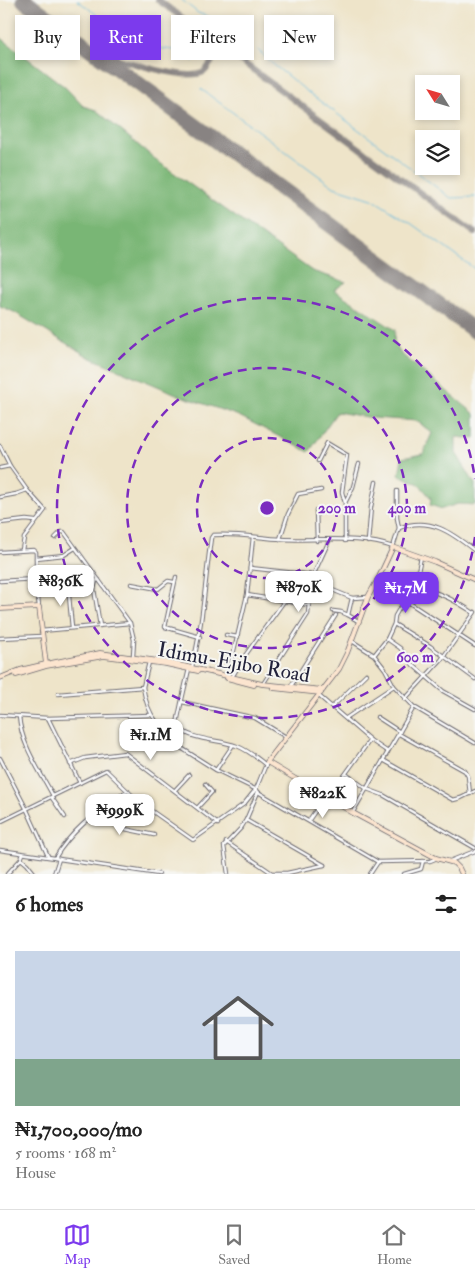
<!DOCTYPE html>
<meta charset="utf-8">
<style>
:root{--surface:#fff;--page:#f6f6f6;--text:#222;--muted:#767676;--line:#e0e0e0;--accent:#7c3aed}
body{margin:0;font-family:"IM FELL Double Pica",serif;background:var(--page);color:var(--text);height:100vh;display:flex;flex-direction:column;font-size:19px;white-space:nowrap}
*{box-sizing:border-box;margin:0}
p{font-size:16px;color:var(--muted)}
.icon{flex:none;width:28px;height:28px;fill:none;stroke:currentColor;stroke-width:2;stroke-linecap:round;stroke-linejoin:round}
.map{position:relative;height:874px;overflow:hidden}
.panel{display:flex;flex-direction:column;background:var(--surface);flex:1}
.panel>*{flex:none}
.guide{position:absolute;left:15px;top:15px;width:445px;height:45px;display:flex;gap:10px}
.needle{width:32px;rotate:307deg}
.buttons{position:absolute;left:415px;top:75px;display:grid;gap:10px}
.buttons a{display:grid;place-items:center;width:45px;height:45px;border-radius:0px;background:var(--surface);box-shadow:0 2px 8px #0003;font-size:25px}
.price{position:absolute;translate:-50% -42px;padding:0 11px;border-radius:10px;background:#fff;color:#222;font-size:16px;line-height:32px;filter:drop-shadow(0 1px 2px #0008)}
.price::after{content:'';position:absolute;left:50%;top:30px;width:15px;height:11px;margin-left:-8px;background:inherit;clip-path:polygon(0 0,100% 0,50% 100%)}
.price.selected{background:var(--accent);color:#fff}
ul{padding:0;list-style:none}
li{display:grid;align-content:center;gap:10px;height:265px;padding:0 15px}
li+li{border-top:1px solid var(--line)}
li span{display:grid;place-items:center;height:155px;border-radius:0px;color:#555}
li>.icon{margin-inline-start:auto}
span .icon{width:90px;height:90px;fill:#fffc;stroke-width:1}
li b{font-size:21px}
h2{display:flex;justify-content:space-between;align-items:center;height:60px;padding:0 15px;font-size:21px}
.pill{padding:0 18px;border-radius:0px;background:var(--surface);box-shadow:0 2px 8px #0003;font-size:18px;line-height:45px}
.pill.selected{background:var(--accent);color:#fff}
.tabs{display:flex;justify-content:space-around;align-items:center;height:70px;border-top:1px solid var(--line);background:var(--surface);font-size:14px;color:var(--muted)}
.tabs a{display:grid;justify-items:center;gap:2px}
.tabs .selected{color:var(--accent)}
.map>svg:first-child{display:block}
.forest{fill:#79b674;stroke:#4e6c58}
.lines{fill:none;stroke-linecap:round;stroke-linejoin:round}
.stream{stroke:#60b8dd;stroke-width:1}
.taxiway{stroke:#888382;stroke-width:6}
.runway{stroke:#888382;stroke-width:16}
.street-casing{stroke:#69666d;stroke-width:4.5}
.secondary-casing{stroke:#69666d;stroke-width:5.5}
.street{stroke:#fff;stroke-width:2.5}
.secondary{stroke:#fce5cf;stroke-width:4}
.ring{fill:none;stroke:#7b2cbf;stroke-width:2.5;stroke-dasharray:9 6}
.labels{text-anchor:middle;stroke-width:4;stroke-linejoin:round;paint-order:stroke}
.street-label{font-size:21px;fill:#22223b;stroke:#f6f6f2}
.centre{fill:#7b2cbf;stroke:#f6f6f2;stroke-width:2.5}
.ring-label{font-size:15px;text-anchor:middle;font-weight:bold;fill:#7b2cbf;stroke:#f6f6f2;stroke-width:4;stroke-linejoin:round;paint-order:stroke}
</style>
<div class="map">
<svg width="475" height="874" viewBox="0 0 475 874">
<rect width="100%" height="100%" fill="#f6f6f2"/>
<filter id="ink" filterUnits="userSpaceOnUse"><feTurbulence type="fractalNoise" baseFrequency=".02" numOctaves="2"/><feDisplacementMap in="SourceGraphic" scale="10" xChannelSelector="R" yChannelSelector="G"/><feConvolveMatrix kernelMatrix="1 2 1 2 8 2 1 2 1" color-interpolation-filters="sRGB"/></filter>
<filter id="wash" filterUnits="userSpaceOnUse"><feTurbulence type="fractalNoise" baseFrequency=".0096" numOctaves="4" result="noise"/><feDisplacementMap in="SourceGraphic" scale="20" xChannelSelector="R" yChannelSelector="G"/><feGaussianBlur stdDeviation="1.12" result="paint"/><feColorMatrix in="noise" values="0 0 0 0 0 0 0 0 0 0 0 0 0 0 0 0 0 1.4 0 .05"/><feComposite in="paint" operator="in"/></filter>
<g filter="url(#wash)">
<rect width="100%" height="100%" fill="#eee4c9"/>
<polygon class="forest" points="0,37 65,87 83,106 96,110 160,163 312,271 346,282 334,290 395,330 394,341 400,353 475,414 475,439 456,437 456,453 475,484 475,505 458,504 442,509 430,505 431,498 419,484 399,475 402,458 423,454 432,433 417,421 373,418 337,412 309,452 239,416 181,396 89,357 14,312 0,306"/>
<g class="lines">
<g class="stream">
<polyline points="77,0 139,46 183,51 193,61"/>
<polyline points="182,0 198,13 226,23 247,40"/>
<polyline points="258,50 274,65 309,93 451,198 475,197"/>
<polyline points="201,89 334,187 372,199 409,222 475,269"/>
</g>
<g class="taxiway">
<polyline points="158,0 475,233"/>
<path d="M92,50C112,57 186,83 204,72C207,70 209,65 211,63C216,54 213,45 208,38"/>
</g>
<polyline class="runway" points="24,0 475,331"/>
</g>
</g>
<g filter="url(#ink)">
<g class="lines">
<defs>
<g id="street">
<polyline points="0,446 10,466 27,490 16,494 0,497"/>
<polyline points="318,461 327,443 347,455 342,492 345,503 345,541"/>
<polyline points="0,468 10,466"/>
<polyline points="345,503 353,487 359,464"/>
<polyline points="316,510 317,541"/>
<polyline points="0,523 26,520 35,521"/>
<path d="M399,528C430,516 452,533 475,551"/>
<polyline points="55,538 61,532 64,532 130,623 134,640 133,656"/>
<polyline points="280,539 288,514 298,494 321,490"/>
<polyline points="368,542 371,507 376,482"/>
<polyline points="22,550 24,538 45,510 27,490"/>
<polyline points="0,552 34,550 36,552 36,579 39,607"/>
<path d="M421,557L415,586C440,593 453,599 474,613"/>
<polyline points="36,558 64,555 75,548"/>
<polyline points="250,568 313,575"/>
<polyline points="176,577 165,627 200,637"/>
<polyline points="0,581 36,579"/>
<polyline points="96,581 94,589 100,626"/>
<polyline points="391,581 406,575 416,579"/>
<polyline points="131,584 158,589 168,581 174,582"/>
<polyline points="68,585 72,628"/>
<polyline points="37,586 68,585 99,580"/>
<polyline points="330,589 352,598 368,597"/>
<polyline points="247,595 309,605"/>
<polyline points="352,598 348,615 358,621"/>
<polyline points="408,602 475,646"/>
<polyline points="333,611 341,612 348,615"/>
<polyline points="394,624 430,646 475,679"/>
<polyline points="41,631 130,623"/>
<polyline points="226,635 238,637"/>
<polyline points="0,638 42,636"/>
<polyline points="387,639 394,624 395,616 399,609 412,597 415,586"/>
<polyline points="352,641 374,655 385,669 394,686 414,707 353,812"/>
<polyline points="375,654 387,639 400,648 413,665 443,691 475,709"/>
<path d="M192,667C203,625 205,581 211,538L213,535C236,533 260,538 282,539C316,541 361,535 393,547L399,528L397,518V491"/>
<path d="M189,669C187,678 176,723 177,727C193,741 218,739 237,746C248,750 257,758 266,765"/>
<polyline points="228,676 247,595 253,537"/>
<polyline points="232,677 244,657 285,600"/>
<polyline points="263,684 308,614 311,580 329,541"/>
<polyline points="291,686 336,615"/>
<polyline points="143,687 149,662"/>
<path d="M58,694L143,687C145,700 148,711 156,721L155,730L156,732L216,770L257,790L258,792L246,820L241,828L224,846L228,874"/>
<polyline points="319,696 370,740 388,752"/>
<polyline points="405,699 441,660 475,612"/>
<polyline points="182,702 255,718 286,737"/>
<polyline points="332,707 366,674"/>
<polyline points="414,707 475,743"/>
<polyline points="0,715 48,718 151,715"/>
<path d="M19,716C21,745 40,771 53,796"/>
<polyline points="377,717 400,732"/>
<polyline points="48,718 80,783"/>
<polyline points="346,718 394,686"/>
<polyline points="399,734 465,771 468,776 470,794"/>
<polyline points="0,758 27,810 48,856"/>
<polyline points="383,760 453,800 461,798 475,791"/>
<polyline points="70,764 85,758 125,753 218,824"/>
<polyline points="216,770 233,745"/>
<polyline points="346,774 367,789 383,795 475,848"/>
<polyline points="175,790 189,775"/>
<polyline points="258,792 378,862"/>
<polyline points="52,798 65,817"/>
<polyline points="328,798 370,740"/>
<polyline points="198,807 212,792 205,784"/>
<polyline points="103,808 117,823 125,829 154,835"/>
<polyline points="246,820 324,865"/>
<polyline points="309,820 325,797"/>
<polyline points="0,822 106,770 139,802 193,840 244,804 256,789 267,762"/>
<polyline points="226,842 272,873 287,873 324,865"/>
<path d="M0,850L55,858C72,829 100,808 128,791"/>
<polyline points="21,859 27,864 35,874"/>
<polyline points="59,859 159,874"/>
<polyline points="450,861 475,851"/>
<polyline points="7,874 21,859 23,854"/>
<polyline points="54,874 59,859 55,858"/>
<polyline points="370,874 378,862 430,861 435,859"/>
<polyline points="404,874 421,869 423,861"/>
</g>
<g id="secondary">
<polyline points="0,609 39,607 46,664"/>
<polyline points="16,675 46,666 104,656 166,664 198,671"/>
<polyline points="0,678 20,670 46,664 100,653 166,662 262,684 323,690"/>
<polyline points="227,678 254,685"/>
<polyline points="273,688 321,693"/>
<polyline points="462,874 459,868 454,863 436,858 353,813 267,762 339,669 347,653 368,597 379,577 393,547 435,562 475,580"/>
</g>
</defs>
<use href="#street" class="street-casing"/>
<use href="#secondary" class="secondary-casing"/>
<use href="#street" class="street"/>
<use href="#secondary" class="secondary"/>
</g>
</g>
<g class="ring">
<circle cx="267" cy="508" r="70"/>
<circle cx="267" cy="508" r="140"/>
<path d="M475 537A210 210 0 1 1 475 479"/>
</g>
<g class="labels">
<g class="street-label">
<text transform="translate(234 662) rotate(10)" y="7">Idimu-Ejibo Road</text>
</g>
</g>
<circle cx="267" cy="508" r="8" class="centre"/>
<g class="ring-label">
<text x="337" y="513">200 m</text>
<text x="407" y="513">400 m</text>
<text x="415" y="662">600 m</text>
</g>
</svg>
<div class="buttons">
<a><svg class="needle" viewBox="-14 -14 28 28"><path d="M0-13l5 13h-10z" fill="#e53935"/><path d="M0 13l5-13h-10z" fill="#767676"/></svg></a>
<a><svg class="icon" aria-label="layers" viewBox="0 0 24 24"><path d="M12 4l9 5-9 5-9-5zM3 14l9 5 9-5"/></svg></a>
</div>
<b class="price" style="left:61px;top:607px">₦836K</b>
<b class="price" style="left:299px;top:613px">₦870K</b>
<b class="price selected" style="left:406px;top:614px">₦1.7M</b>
<b class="price" style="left:151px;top:761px">₦1.1M</b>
<b class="price" style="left:323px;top:819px">₦822K</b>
<b class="price" style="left:120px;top:836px">₦999K</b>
<div class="guide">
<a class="pill">Buy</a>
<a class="pill selected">Rent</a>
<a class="pill">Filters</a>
<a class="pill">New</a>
</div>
</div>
<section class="panel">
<h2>6 homes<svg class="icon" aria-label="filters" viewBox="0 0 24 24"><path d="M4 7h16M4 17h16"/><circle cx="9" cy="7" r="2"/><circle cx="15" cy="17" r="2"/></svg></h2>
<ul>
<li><span style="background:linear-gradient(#c9d6e8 70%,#7fa58c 0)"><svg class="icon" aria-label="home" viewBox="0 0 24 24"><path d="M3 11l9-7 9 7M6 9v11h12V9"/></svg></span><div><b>₦1,700,000/mo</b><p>5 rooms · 168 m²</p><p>House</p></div></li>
</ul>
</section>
<nav class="tabs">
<a class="selected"><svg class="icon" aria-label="map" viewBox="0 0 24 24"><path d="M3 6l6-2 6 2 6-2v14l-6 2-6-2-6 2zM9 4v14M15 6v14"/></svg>Map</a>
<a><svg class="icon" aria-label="saved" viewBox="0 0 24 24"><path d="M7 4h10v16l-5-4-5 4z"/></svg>Saved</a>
<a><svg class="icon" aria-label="home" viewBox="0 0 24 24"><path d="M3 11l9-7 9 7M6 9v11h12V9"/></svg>Home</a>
</nav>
